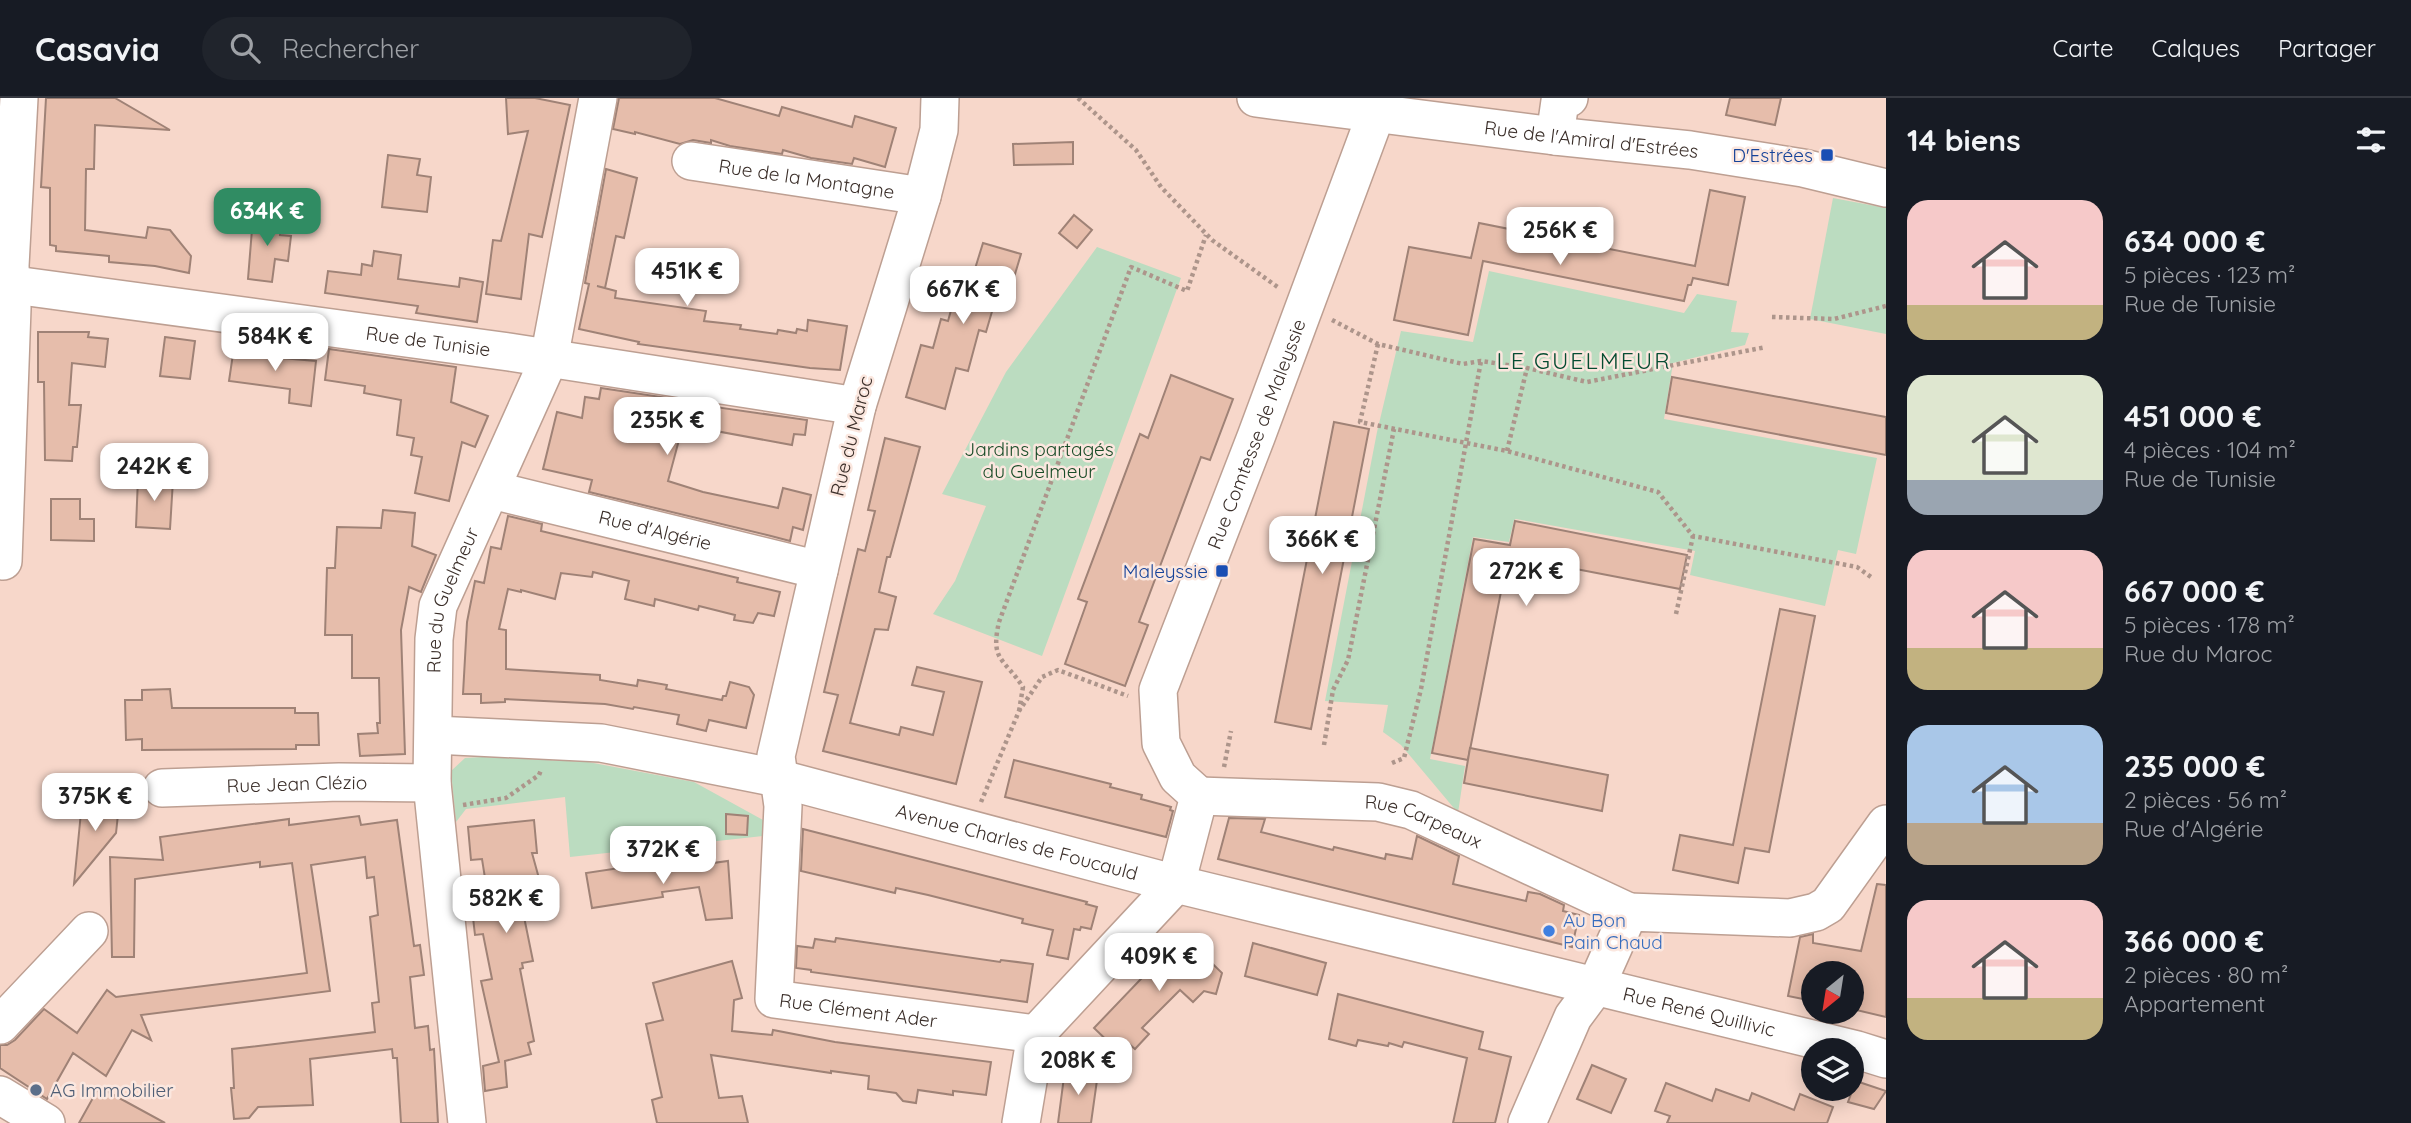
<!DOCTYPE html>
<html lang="fr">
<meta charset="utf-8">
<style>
:root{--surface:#171b24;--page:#20242c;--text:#f1f3f6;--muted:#9ea1a6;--line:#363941;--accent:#308c63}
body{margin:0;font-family:Quicksand,sans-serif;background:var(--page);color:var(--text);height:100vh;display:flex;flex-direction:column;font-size:26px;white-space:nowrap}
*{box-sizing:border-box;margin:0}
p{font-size:23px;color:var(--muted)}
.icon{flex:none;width:38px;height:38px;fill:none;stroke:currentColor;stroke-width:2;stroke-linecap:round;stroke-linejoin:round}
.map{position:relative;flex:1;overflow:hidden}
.drawer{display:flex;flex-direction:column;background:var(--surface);width:525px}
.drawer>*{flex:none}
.needle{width:46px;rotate:210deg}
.controls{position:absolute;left:1801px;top:863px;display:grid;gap:14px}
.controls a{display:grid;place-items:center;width:63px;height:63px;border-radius:50%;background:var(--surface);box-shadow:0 4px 18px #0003;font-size:35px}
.price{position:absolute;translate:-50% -60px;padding:0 16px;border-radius:14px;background:#fff;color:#222;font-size:23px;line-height:46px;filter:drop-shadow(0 2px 4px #0008)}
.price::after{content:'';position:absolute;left:50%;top:42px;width:21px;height:16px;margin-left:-10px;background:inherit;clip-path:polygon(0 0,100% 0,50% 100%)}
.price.current{background:var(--accent);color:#fff}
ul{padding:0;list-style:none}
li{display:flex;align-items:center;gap:21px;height:175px;padding:0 21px}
li span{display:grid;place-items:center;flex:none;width:196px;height:140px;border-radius:21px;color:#555}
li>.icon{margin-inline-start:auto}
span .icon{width:84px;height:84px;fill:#fffc;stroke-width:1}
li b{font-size:30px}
h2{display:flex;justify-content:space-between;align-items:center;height:84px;padding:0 21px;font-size:30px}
header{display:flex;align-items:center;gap:42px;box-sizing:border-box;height:98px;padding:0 35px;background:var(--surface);border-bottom:2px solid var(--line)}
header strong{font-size:33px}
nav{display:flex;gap:38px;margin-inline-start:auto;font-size:24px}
.search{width:490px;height:63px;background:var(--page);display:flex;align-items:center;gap:18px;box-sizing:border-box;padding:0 24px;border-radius:38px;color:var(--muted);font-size:26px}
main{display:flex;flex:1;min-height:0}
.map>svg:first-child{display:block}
.green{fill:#bbdcc0}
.building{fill:#e6bdab;stroke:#9f8276;stroke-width:2}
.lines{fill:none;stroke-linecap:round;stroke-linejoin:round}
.minor-casing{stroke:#bd9f92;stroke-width:40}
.path{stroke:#ad958b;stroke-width:4.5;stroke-dasharray:3.5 3.5;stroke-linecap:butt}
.minor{stroke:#fff;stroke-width:37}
.transit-dot{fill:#1a4fb4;stroke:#fbe7df;stroke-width:2.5}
.shop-dot{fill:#3f7fe0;stroke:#fbe7df;stroke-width:2.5}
.service-dot{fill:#5c6f8a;stroke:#fbe7df;stroke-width:2.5}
.labels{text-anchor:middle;stroke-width:5;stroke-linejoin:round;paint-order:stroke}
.street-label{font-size:19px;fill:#3b2f2a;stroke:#fbe7df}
.transit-label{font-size:19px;fill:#164399;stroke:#fbe7df;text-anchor:end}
.park-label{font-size:19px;fill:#194c27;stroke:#fbe7df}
.shop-label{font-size:19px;fill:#366cbe;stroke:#fbe7df;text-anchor:start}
.service-label{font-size:19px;fill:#4e5e75;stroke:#fbe7df;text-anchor:start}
.quarter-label{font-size:23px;letter-spacing:2px;fill:#054c31;stroke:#fbe7df}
</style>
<header>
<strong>Casavia</strong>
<div class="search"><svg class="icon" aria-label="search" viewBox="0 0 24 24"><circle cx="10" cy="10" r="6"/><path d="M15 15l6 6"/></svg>Rechercher</div>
<nav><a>Carte</a><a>Calques</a><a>Partager</a></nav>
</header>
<main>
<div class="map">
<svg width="1886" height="1025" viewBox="0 0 1886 1025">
<rect width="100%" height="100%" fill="#f7d7ca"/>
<g class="green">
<polygon points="1833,100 1886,110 1886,236 1810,221"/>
<polygon points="1097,149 1181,180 1042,558 933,516 955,483 986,408 942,396 1006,274"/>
<polygon points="1489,173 1684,215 1697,196 1737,203 1731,234 1749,235 1745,247 1673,265 1664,321 1877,360 1856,456 1838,452 1825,508 1690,477 1695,453 1516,421 1514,422 1509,444 1473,439 1430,661 1465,668 1458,715 1401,647 1383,634 1388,607 1325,603 1377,334 1401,233 1473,244"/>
<polygon points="482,659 588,664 694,684 763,722 763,738 570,759 565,699 466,711 456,724 451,673 465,660"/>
</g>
<g class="building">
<polygon points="46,0 115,0 170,32 95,27 94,71 86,71 85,132 146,140 148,129 170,132 191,158 189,175 155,168 109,164 109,158 56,153 56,148 50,147 50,90 41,89"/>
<polygon points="506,0 535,0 570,7 542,139 529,136 521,201 486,196 493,142 501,143 528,33 508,36"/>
<polygon points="619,0 715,0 779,18 782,9 852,29 855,18 896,30 885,69 854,60 852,66 811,60 783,52 782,56 730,48 711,42 711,45 693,42 680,46 635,34 635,36 613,31"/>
<polygon points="1730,0 1781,0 1775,27 1726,17"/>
<polygon points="1073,44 1073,66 1014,67 1013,46"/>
<polygon points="388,57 420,61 417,77 431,79 427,114 382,109"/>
<polygon points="606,71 637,80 624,140 616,138 605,190 597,188 616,193 615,200 706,213 704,223 741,227 740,231 777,236 778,232 796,235 797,231 807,233 808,222 847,228 840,272 810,270 638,246 639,244 579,231 589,186 585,185"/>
<polygon points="1710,92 1745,99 1728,187 1693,180 1691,187 1688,187 1684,203 1483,163 1468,237 1394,222 1409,149 1471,160 1479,125 1695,168"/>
<polygon points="1074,117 1092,132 1077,150 1059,135"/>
<polygon points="253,119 282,122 280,137 291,138 288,163 275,161 272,184 248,181"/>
<polygon points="983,145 1021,156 1009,196 998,193 986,234 979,232 968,273 956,270 945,311 906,299 921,247 933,250 941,221 948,223 963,170 974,174"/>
<polygon points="374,153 401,157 398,181 459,189 460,180 483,184 477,224 416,215 418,208 325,195 328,173 361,177 362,166 372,168"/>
<polygon points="38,234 89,234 88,239 108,241 105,269 72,265 69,307 81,307 77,349 73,349 72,363 45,362 44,284 38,284"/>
<polygon points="165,239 195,243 190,281 160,278"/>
<polygon points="234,249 271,254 270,259 316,263 311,308 289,305 290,291 229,283"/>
<polygon points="329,251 456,269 451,304 488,318 475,349 462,344 449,403 415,395 422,359 411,357 414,340 397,337 401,302 364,295 365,288 325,282"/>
<polygon points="1171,277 1233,301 1210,362 1201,359 1168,447 1139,524 1148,527 1125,588 1065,566 1087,504 1078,501 1140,336 1148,340"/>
<polygon points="1672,279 1886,319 1886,357 1666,315"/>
<polygon points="601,290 701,305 701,307 807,322 805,337 794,336 792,347 683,327 668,383 703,394 778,410 783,390 811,397 803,432 793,429 790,443 771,438 589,394 592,382 543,371 557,314 582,320 585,299 599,301"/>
<polygon points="1334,324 1369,331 1311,631 1275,624"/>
<polygon points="885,340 920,349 890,459 887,459 879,494 896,499 888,532 875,531 850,625 899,637 901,629 933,637 944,594 912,587 917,569 982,584 956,686 823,653 838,597 824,594 858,451 865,453 875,413 868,412"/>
<polygon points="138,380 173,382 170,431 136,429"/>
<polygon points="51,401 80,401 80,421 94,421 94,443 51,442"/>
<polygon points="383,412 415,415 412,448 436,457 421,494 409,489 401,532 405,656 360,658 358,636 378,635 377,625 380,625 379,580 352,580 352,537 325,537 327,470 335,470 337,429 381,430"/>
<polygon points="508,418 542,426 541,433 738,480 737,484 780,494 774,518 758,515 753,525 734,522 735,517 699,508 698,512 655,501 654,508 625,501 629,483 593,474 592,479 561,475 555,501 521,492 521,494 508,491 499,531 506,532 506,571 600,577 600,582 637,588 638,582 667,587 666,591 722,602 723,598 726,598 730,584 749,589 754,597 746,630 709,622 706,633 677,626 679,617 634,609 633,611 605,606 505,601 505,604 481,605 481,596 463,596 467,524 475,483 484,485 491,449 501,451"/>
<polygon points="1515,423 1687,457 1680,491 1508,458 1468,662 1432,655 1474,441 1510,447"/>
<polygon points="1780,511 1815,518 1769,754 1745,750 1738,785 1673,772 1680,737 1733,747"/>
<polygon points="170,591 172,610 295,610 295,615 318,615 319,647 296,647 296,651 142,652 142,641 126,642 125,602 142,602 142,592"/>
<polygon points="1470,650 1608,677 1602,713 1464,685"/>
<polygon points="1014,662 1111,686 1110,689 1142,697 1141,701 1171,709 1170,712 1173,713 1166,739 1005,699"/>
<polygon points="82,704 119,707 116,735 74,786"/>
<polygon points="726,716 748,718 747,737 726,736"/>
<polygon points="359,718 361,727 397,722 414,848 420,847 424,877 410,879 415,930 428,928 430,952 434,951 438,1025 401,1025 397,960 393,960 392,951 310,961 313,1007 258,1009 249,1020 234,1021 231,990 234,990 232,951 375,934 372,905 379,904 370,819 378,817 374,779 367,780 365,759 311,767 330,893 141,917 151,942 132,932 106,978 73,955 47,1001 0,970 0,947 7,947 15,942 44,911 77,935 107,892 116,899 307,875 292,765 260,769 260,764 135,781 134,859 112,859 110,759 163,762 160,739 289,721 289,727"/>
<polygon points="1229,720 1265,721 1261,734 1333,752 1334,749 1385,761 1386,756 1412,761 1417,738 1459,758 1453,786 1526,803 1528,794 1540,796 1564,807 1563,813 1579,817 1572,849 1218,761"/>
<polygon points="534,722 537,755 532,755 540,784 535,784 538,802 521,804 533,863 522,865 523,870 520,871 534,943 528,945 531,956 505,963 507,989 485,993 483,968 499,964 481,883 492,881 483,836 475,837 471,802 488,799 482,761 471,762 468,729"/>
<polygon points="803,731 1087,804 1086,806 1097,809 1091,831 1081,829 1080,832 1074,831 1068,861 1047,857 1053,832 1022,825 1023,821 928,797 896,790 895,795 801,773"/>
<polygon points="728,763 732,820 706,822 699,789 662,794 663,799 592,810 586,775 660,764 661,772"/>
<polygon points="1877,786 1886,787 1886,919 1852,911 1852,875 1813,875 1813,903 1788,898 1800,839 1813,836 1813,845 1861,853"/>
<polygon points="1183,837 1222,875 1216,896 1204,893 1193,904 1180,892 1142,930 1149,936 1135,951 1128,945 1119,954 1094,930"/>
<polygon points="836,840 1000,864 1001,862 1033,866 1027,904 811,874 811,872 796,870 797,848 813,850 815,841 835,844"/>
<polygon points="1253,845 1326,865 1317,897 1245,878"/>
<polygon points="732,863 742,900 734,902 732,933 772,937 773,932 835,944 991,964 986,997 953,993 953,997 918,992 916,1005 903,1003 896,995 868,991 869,978 831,973 831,975 711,957 719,1000 742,998 748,1025 657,1025 652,1002 662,999 646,926 663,922 653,885"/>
<polygon points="1338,896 1483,934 1479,951 1511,959 1495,1025 1453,1025 1467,960 1404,944 1402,949 1389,945 1388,948 1358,942 1356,948 1329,941"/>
<polygon points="1592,967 1626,981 1611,1015 1577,1001"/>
<polygon points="1065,971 1098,975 1091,1025 1058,1025"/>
<polygon points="1856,983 1886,993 1874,1011 1848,1004"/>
<polygon points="1666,985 1712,1003 1716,991 1749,1003 1752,995 1794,1012 1800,996 1833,1009 1827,1025 1667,1025 1670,1018 1655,1013"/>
<polygon points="99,989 165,1025 79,1025"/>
</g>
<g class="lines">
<defs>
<g id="minor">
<path id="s1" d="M940,0L939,32L922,98L857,308L776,658L783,708L774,901L1036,936"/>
<path id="s2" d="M1256,0L1555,38L1690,52L1803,70L1886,90"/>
<polyline points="1555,38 1560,3 1569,0"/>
<path id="s3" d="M691,63L922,98"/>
<path id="s4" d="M0,185L509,254L857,308"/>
<path id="s5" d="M492,392L819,472"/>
<polyline points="3,463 12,210 10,168 19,0"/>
<path id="s6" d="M434,637L601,645L777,680L1176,786L1857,952L1886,961"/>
<path id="s7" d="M162,690L339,684L432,685"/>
<path id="s8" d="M1199,698L1378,704L1411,712L1629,814"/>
<polyline points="0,927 89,833"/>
<polyline points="0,997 46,1025"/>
<path id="s9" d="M467,1025L432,685L434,541L438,508L549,261L598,0"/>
<path id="s10" d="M1021,1025L1036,936L1176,786L1199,698L1178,679L1161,645L1158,592L1256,339L1376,16L1380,0"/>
<polyline points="1527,1025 1573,919 1596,888 1629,814 1790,820 1816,814 1828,807 1886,726"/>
</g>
</defs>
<use href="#minor" class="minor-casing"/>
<g class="path">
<polyline points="1078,0 1136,52 1161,89 1212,142 1279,190"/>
<polyline points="1772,219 1834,221 1886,208"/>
<polyline points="1332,222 1378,246 1463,266 1481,263 1527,270 1587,284 1766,249"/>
<polyline points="1378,246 1360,324 1507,353 1658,394 1693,438 1857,469 1871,479"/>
<polyline points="1507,353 1527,270"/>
<polyline points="1676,516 1693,438"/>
<path d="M1019,613L1023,589C1004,560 990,563 999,524L1131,169L1187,193L1206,137"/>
<polyline points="1324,647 1333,592 1348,562 1394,331"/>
<polyline points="1392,665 1404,660 1421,591 1481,263"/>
<polyline points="1224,669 1231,633"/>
<polyline points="981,704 1019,613 1042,579 1058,572 1128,598"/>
<polyline points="463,707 506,700 539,677 541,672"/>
</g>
<use href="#minor" class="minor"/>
</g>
<g class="transit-dot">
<rect x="1820" y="50" width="14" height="14" rx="3.5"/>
<rect x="1215" y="466" width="14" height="14" rx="3.5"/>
</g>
<circle class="shop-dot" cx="1549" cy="833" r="7"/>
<circle class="service-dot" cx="36" cy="992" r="7"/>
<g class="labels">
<g class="street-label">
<text dy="7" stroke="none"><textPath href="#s2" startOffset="338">Rue de l'Amiral d'Estrées</textPath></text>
<text dy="7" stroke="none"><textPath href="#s3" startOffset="117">Rue de la Montagne</textPath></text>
<text dy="7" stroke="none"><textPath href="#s4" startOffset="432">Rue de Tunisie</textPath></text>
<text dy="7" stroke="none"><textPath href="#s10" startOffset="780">Rue Comtesse de Maleyssie</textPath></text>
<text transform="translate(851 338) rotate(-76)" y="7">Rue du Maroc</text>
<text dy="7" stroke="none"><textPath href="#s5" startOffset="168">Rue d'Algérie</textPath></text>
<text dy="7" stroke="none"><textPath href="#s9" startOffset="528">Rue du Guelmeur</textPath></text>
<text dy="7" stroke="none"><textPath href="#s7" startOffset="135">Rue Jean Clézio</textPath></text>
<text dy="7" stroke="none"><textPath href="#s8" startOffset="228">Rue Carpeaux</textPath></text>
<text dy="7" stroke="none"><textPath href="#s6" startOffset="595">Avenue Charles de Foucauld</textPath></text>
<text dy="7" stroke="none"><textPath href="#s1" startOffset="1008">Rue Clément Ader</textPath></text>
<text dy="7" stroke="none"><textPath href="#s6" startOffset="1298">Rue René Quillivic</textPath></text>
</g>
<g class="transit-label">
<text x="1813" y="64">D'Estrées</text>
<text x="1208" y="480">Maleyssie</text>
</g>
<g class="park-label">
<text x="1039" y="358">Jardins partagés<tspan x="1039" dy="22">du Guelmeur</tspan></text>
</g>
<g class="shop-label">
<text x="1563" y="829">Au Bon<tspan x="1563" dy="22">Pain Chaud</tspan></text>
</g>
<g class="service-label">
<text x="50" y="999">AG Immobilier</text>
</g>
<g class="quarter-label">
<text x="1584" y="271">LE GUELMEUR</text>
</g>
</g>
</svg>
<div class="controls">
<a><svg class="needle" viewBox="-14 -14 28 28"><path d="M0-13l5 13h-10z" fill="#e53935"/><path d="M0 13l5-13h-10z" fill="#9ea1a6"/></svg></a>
<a><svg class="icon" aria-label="layers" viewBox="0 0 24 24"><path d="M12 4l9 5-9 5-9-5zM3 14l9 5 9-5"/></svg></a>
</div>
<b class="price current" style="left:267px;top:150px">634K €</b>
<b class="price" style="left:1560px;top:169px">256K €</b>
<b class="price" style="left:687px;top:210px">451K €</b>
<b class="price" style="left:963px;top:228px">667K €</b>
<b class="price" style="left:275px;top:275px">584K €</b>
<b class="price" style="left:667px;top:359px">235K €</b>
<b class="price" style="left:154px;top:405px">242K €</b>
<b class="price" style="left:1322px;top:478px">366K €</b>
<b class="price" style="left:1526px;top:510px">272K €</b>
<b class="price" style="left:95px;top:735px">375K €</b>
<b class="price" style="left:663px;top:788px">372K €</b>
<b class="price" style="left:506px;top:837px">582K €</b>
<b class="price" style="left:1159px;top:895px">409K €</b>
<b class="price" style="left:1078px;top:999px">208K €</b>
</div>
<section class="drawer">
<h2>14 biens<svg class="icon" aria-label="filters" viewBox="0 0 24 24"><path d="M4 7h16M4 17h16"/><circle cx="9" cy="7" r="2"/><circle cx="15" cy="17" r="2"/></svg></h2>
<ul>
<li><span style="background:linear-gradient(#f6c9c9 75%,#c2b280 0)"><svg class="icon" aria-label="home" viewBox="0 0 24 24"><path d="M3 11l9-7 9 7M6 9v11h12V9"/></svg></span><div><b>634 000 €</b><p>5 pièces · 123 m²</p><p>Rue de Tunisie</p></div></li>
<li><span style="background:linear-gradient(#dfe7d0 75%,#9aa5b1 0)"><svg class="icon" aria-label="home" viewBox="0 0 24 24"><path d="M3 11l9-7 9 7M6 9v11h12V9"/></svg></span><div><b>451 000 €</b><p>4 pièces · 104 m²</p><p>Rue de Tunisie</p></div></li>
<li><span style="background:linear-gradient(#f6c9c9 70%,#c2b280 0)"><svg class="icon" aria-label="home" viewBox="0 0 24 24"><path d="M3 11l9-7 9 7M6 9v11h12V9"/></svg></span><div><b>667 000 €</b><p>5 pièces · 178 m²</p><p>Rue du Maroc</p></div></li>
<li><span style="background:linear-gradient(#a9c7e8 70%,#b9a48a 0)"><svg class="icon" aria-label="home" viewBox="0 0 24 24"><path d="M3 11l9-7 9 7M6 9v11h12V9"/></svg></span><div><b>235 000 €</b><p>2 pièces · 56 m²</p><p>Rue d'Algérie</p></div></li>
<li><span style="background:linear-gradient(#f6c9c9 70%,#c2b280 0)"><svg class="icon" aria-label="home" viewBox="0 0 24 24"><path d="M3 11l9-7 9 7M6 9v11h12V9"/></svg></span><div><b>366 000 €</b><p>2 pièces · 80 m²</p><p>Appartement</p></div></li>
</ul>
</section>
</main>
